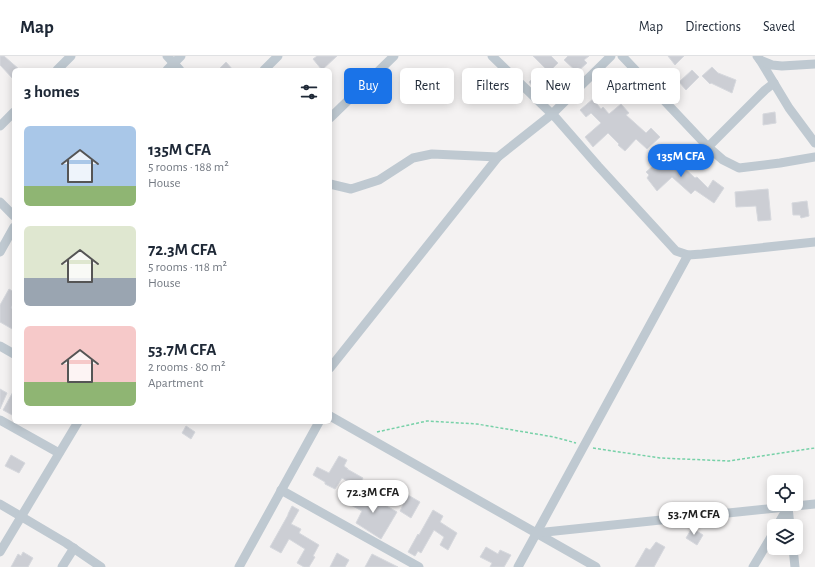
<!DOCTYPE html>
<meta charset="utf-8">
<style>
:root{--surface:#fff;--page:#f2f2f3;--text:#1f2937;--muted:#747a83;--line:#e0e1e3;--accent:#1a73e8}
body{margin:0;font-family:"Alegreya Sans",sans-serif;background:var(--page);color:var(--text);height:100vh;display:flex;flex-direction:column;font-size:15px;white-space:nowrap}
*{box-sizing:border-box;margin:0}
p{font-size:13px;color:var(--muted)}
.icon{flex:none;width:22px;height:22px;fill:none;stroke:currentColor;stroke-width:2;stroke-linecap:round;stroke-linejoin:round}
.map{position:relative;flex:1;overflow:hidden}
.side{position:absolute;left:12px;top:12px;width:320px;height:356px;display:flex;flex-direction:column;background:var(--surface);border-radius:6px;box-shadow:0 2px 10px #0003}
.side>*{flex:none}
.hud{position:absolute;left:344px;top:12px;width:380px;height:36px;display:flex;gap:8px}
.tools{position:absolute;left:767px;top:419px;display:grid;gap:8px}
.tools a{display:grid;place-items:center;width:36px;height:36px;border-radius:6px;background:var(--surface);box-shadow:0 2px 10px #0003;font-size:20px}
.price{position:absolute;translate:-50% -34px;padding:0 9px;border-radius:14px;background:#fff;color:#222;font-size:13px;line-height:26px;filter:drop-shadow(0 1px 2px #0008)}
.price::after{content:'';position:absolute;left:50%;top:24px;width:12px;height:9px;margin-left:-6px;background:inherit;clip-path:polygon(0 0,100% 0,50% 100%)}
.price.current{background:var(--accent);color:#fff}
ul{padding:0;list-style:none}
li{display:flex;align-items:center;gap:12px;height:100px;padding:0 12px}
li span{display:grid;place-items:center;flex:none;width:112px;height:80px;border-radius:6px;color:#555}
li>.icon{margin-inline-start:auto}
span .icon{width:48px;height:48px;fill:#fffc;stroke-width:1}
li b{font-size:17px}
h2{display:flex;justify-content:space-between;align-items:center;height:48px;padding:0 12px;font-size:17px}
.pill{padding:0 14px;border-radius:6px;background:var(--surface);box-shadow:0 2px 10px #0003;font-size:14px;line-height:36px}
.pill.current{background:var(--accent);color:#fff}
header{display:flex;align-items:center;gap:24px;box-sizing:border-box;height:56px;padding:0 20px;background:var(--surface);border-bottom:1px solid var(--line)}
header strong{font-size:19px}
nav{display:flex;gap:22px;margin-inline-start:auto;font-size:14px}
.map>svg:first-child{display:block}
.building{fill:#ccced4;stroke:#d6d8dd}
.lines{fill:none;stroke-linecap:round;stroke-linejoin:round}
.path{stroke:#77d1a8;stroke-width:1.5;stroke-dasharray:3 2;stroke-linecap:butt}
.street{stroke:#bfc9d1;stroke-width:9}
</style>
<header>
<strong>Map</strong>
<nav><a>Map</a><a>Directions</a><a>Saved</a></nav>
</header>
<div class="map">
<svg width="815" height="511" viewBox="0 0 815 511">
<rect width="100%" height="100%" fill="#f4f2f2"/>
<g class="building">
<polygon points="0,0 4,0 20,14 14,14 14,24 0,9"/>
<polygon points="317,0 337,0 322,14 313,3"/>
<polygon points="533,0 551,0 558,7 549,16"/>
<polygon points="568,0 589,0 584,4 587,7 577,16 564,4"/>
<polygon points="668,0 684,0 675,9"/>
<polygon points="226,6 233,14 218,14"/>
<polygon points="712,11 718,17 736,24 732,37 711,27 710,28 702,20"/>
<polygon points="612,13 616,17 617,15 626,25 612,37 604,27 607,24 604,20"/>
<polygon points="692,14 699,21 686,34 679,26"/>
<polygon points="534,21 539,26 534,32 529,26"/>
<polygon points="593,43 601,53 603,51 609,58 621,48 629,57 626,59 646,77 651,72 660,81 647,93 636,83 625,95 618,89 619,88 608,77 593,91 585,81 601,67 591,57 586,61 580,54"/>
<polygon points="775,56 776,67 763,69 763,58"/>
<polygon points="668,97 671,100 673,98 682,110 695,122 697,121 708,132 713,124 724,132 714,147 695,134 691,138 672,121 657,135 647,122 649,119 646,116"/>
<polygon points="768,133 771,164 758,165 756,150 736,151 735,136"/>
<polygon points="807,145 809,160 801,162 800,159 793,159 792,147"/>
<polygon points="9,233 14,236 14,246 11,252 14,253 14,274 0,266 0,249"/>
<polygon points="0,333 7,337 0,353"/>
<polygon points="14,334 14,360 3,354"/>
<polygon points="186,370 195,376 191,383 182,377"/>
<polygon points="11,399 25,407 19,417 5,410"/>
<polygon points="339,400 347,404 344,410 348,413 347,413 363,422 358,431 342,422 335,433 325,428 325,426 313,419 317,411 329,417"/>
<polygon points="356,434 370,441 371,441 397,456 381,483 356,467 362,455 349,448"/>
<polygon points="408,439 420,446 411,462 400,455"/>
<polygon points="292,450 299,454 291,468 301,473 299,477 319,489 313,500 315,501 309,511 304,511 297,507 305,493 289,483 281,497 270,491 288,459 288,458"/>
<polygon points="433,454 443,460 440,466 457,477 448,494 440,489 444,481 434,474 421,497 418,495 415,500 408,496 418,478 419,479"/>
<polygon points="692,472 703,479 697,489 686,482"/>
<polygon points="656,486 665,491 654,511 635,511 646,492 650,494"/>
<polygon points="486,491 498,498 500,494 511,499 504,511 490,511 492,507 480,501"/>
<polygon points="23,496 33,502 28,511 11,511 18,498 21,500"/>
<polygon points="337,497 349,504 345,511 330,511"/>
<polygon points="372,498 398,511 365,511"/>
</g>
<g class="lines">
<g class="path">
<polyline points="377,376 427,365 477,368 554,381 576,387"/>
<polyline points="593,392 660,402 729,405 815,392"/>
</g>
<g class="street">
<polyline points="167,0 180,14"/>
<polyline points="492,0 556,62 598,110 676,195 688,199 702,198 815,186"/>
<polyline points="622,0 708,91 723,104 739,112 780,107 815,101"/>
<polyline points="757,0 760,4 789,52 815,87"/>
<polyline points="760,4 772,9 782,10 815,8"/>
<polyline points="57,14 71,0"/>
<polyline points="167,14 181,0"/>
<polyline points="264,14 278,0"/>
<polyline points="330,62 394,0"/>
<polyline points="0,70 14,56"/>
<polyline points="708,91 765,34 774,27"/>
<polyline points="330,128 351,133 379,124 413,102 432,98 498,101"/>
<polyline points="0,146 14,160"/>
<polyline points="0,196 14,171"/>
<polyline points="0,290 14,298"/>
<polyline points="330,312 498,101 551,59 611,0"/>
<polyline points="330,360 596,511"/>
<polyline points="0,364 59,397"/>
<polyline points="281,434 419,511"/>
<polyline points="0,448 66,487 101,511"/>
<polyline points="788,451 790,470"/>
<polyline points="777,470 788,451"/>
<polyline points="536,477 815,448"/>
<polyline points="793,492 795,511"/>
<polyline points="0,496 78,366"/>
<polyline points="62,511 74,492"/>
<polyline points="239,511 319,366"/>
<polyline points="518,511 688,199"/>
<polyline points="753,511 774,476"/>
</g>
</g>
</svg>
<div class="tools">
<a><svg class="icon" aria-label="locate" viewBox="0 0 24 24"><circle cx="12" cy="12" r="6"/><path d="M12 2v4M12 18v4M2 12h4M18 12h4"/></svg></a>
<a><svg class="icon" aria-label="layers" viewBox="0 0 24 24"><path d="M12 4l9 5-9 5-9-5zM3 14l9 5 9-5"/></svg></a>
</div>
<b class="price current" style="left:681px;top:122px">135M CFA</b>
<b class="price" style="left:373px;top:458px">72.3M CFA</b>
<b class="price" style="left:694px;top:480px">53.7M CFA</b>
<div class="hud">
<a class="pill current">Buy</a>
<a class="pill">Rent</a>
<a class="pill">Filters</a>
<a class="pill">New</a>
<a class="pill">Apartment</a>
</div>
<section class="side">
<h2>3 homes<svg class="icon" aria-label="filters" viewBox="0 0 24 24"><path d="M4 7h16M4 17h16"/><circle cx="9" cy="7" r="2"/><circle cx="15" cy="17" r="2"/></svg></h2>
<ul>
<li><span style="background:linear-gradient(#a9c7e8 75%,#8fb573 0)"><svg class="icon" aria-label="home" viewBox="0 0 24 24"><path d="M3 11l9-7 9 7M6 9v11h12V9"/></svg></span><div><b>135M CFA</b><p>5 rooms · 188 m²</p><p>House</p></div></li>
<li><span style="background:linear-gradient(#dfe7d0 65%,#9aa5b1 0)"><svg class="icon" aria-label="home" viewBox="0 0 24 24"><path d="M3 11l9-7 9 7M6 9v11h12V9"/></svg></span><div><b>72.3M CFA</b><p>5 rooms · 118 m²</p><p>House</p></div></li>
<li><span style="background:linear-gradient(#f6c9c9 70%,#8fb573 0)"><svg class="icon" aria-label="home" viewBox="0 0 24 24"><path d="M3 11l9-7 9 7M6 9v11h12V9"/></svg></span><div><b>53.7M CFA</b><p>2 rooms · 80 m²</p><p>Apartment</p></div></li>
</ul>
</section>
</div>
